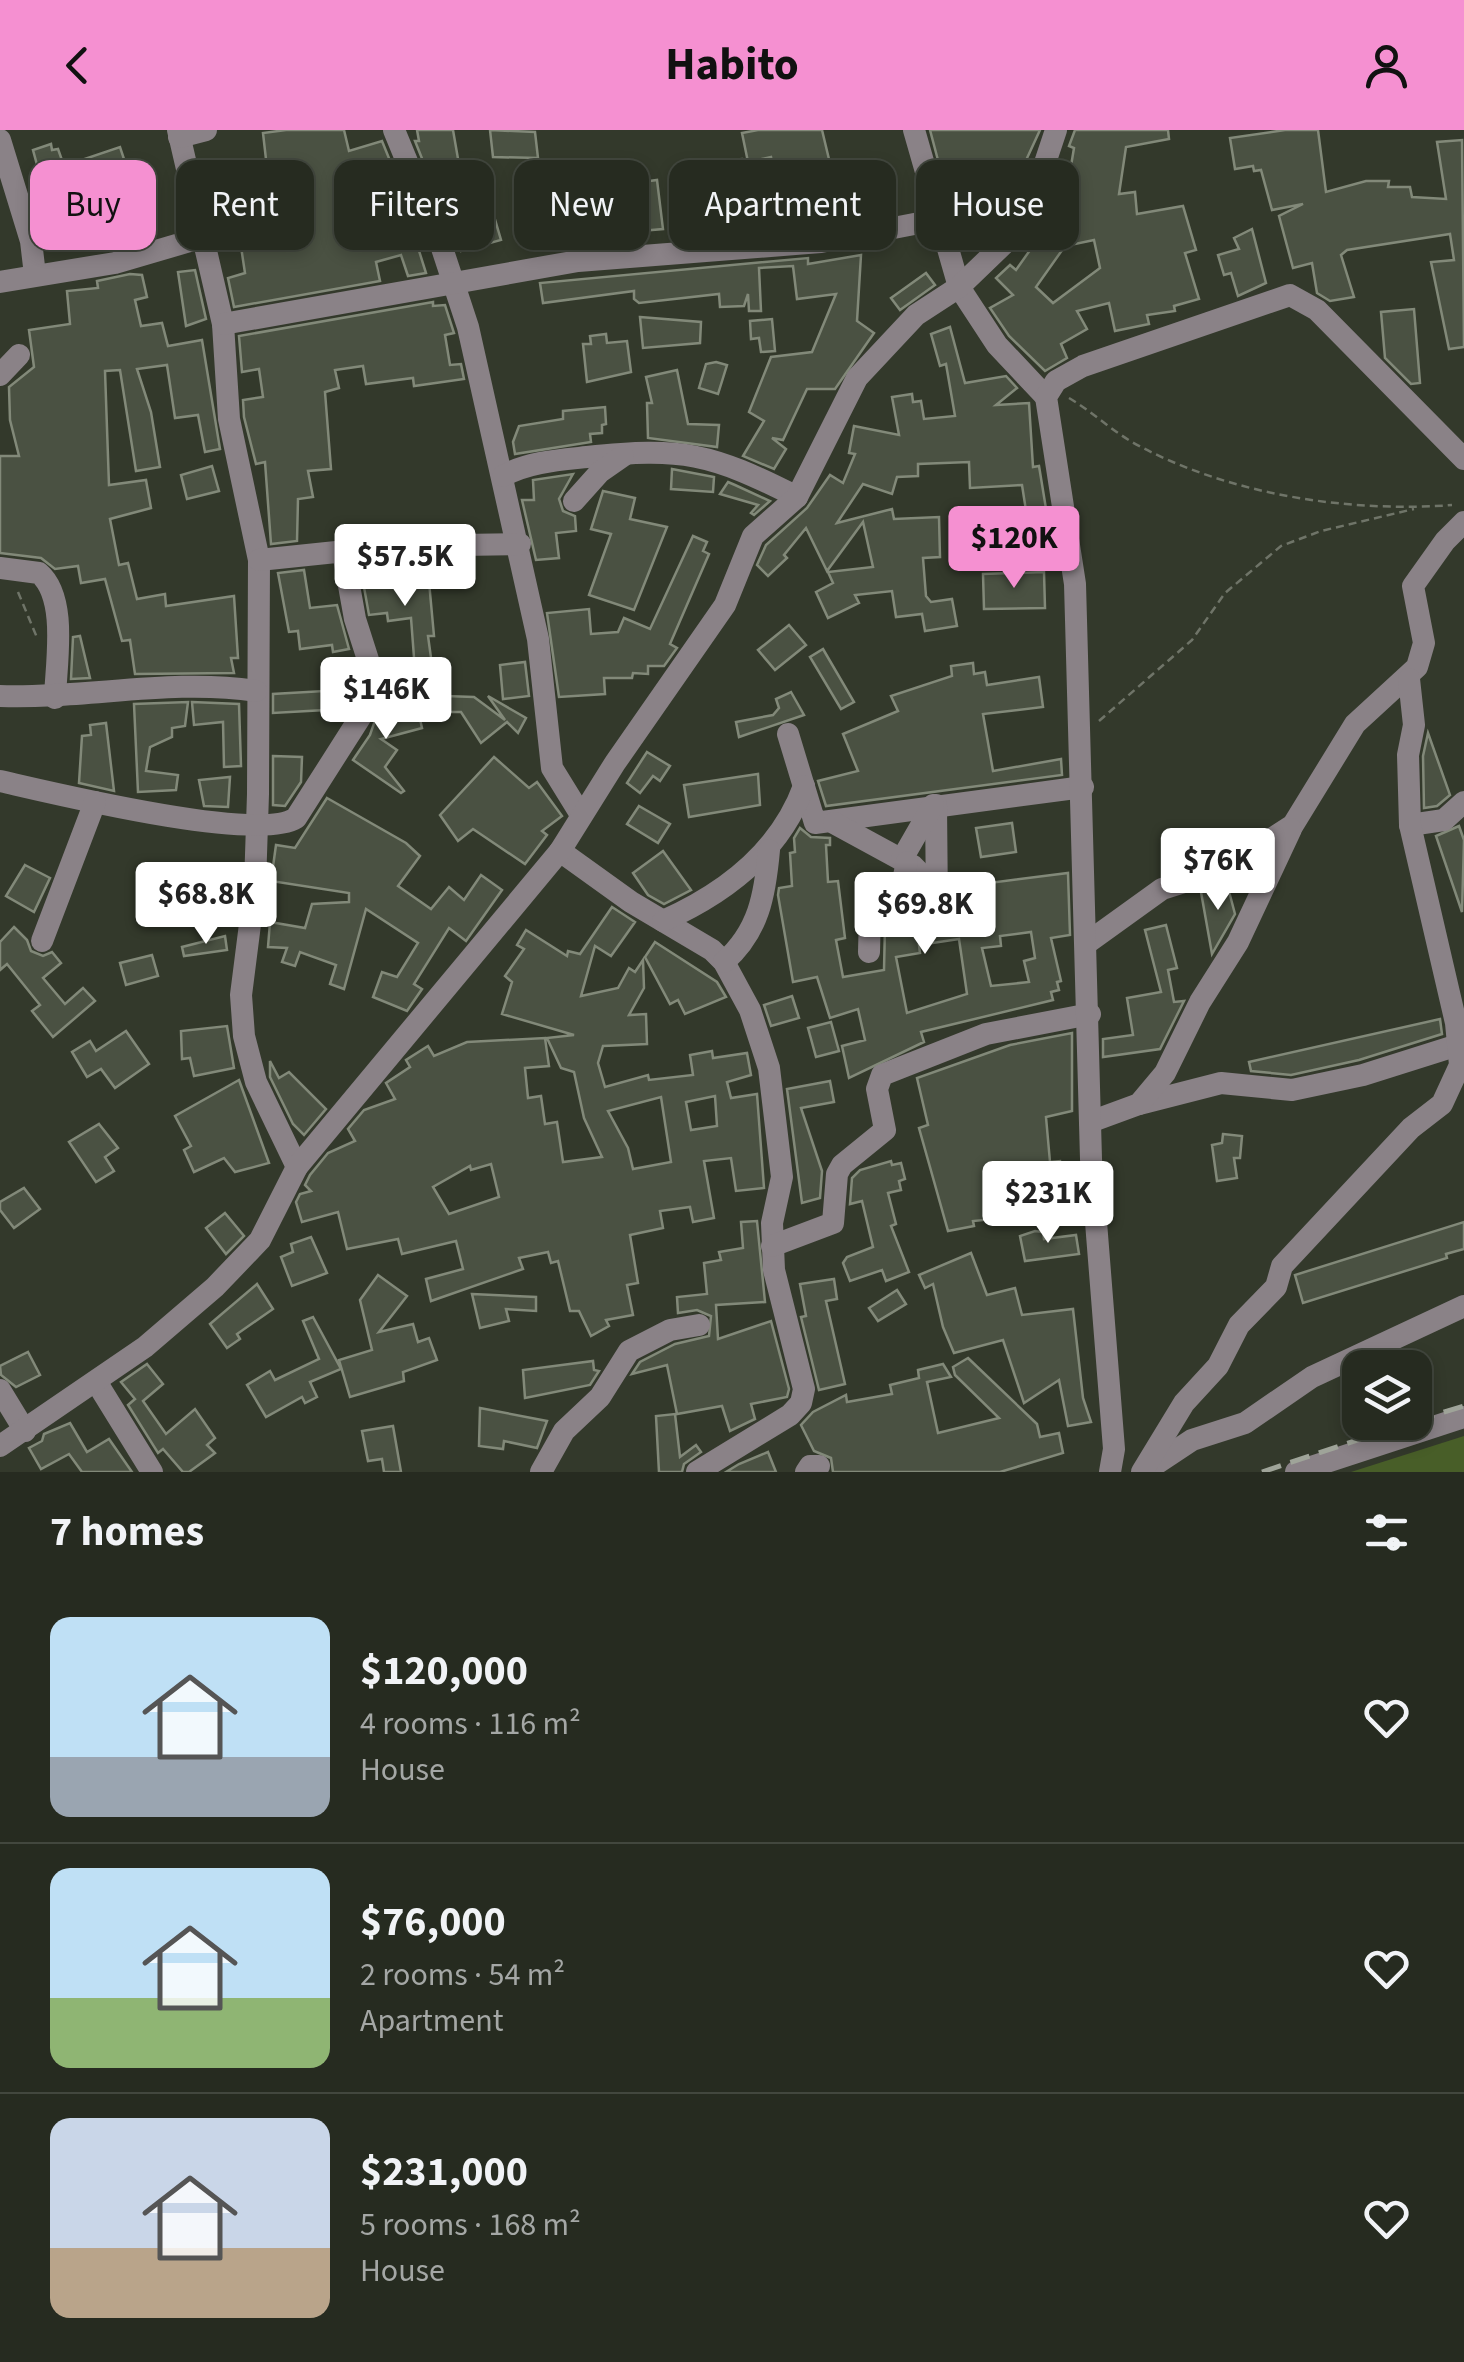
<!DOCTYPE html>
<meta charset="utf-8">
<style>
:root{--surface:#262b20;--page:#2e3329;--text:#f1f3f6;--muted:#a4a7a5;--line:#42473e;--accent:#f590d1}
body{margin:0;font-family:"Source Sans 3",sans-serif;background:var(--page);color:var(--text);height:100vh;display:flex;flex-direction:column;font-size:38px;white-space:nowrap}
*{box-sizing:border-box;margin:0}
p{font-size:32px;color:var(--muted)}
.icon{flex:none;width:55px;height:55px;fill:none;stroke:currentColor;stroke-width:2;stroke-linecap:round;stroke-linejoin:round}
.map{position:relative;height:1342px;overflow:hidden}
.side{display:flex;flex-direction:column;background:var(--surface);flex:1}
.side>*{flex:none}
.hud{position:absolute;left:30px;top:30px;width:1405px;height:90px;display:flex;gap:20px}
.controls{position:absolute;left:1342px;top:1220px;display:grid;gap:20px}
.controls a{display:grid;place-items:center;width:90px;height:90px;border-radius:20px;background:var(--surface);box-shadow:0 5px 15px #0003,0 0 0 2px var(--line);font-size:50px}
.price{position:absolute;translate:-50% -85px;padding:0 22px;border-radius:10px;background:#fff;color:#222;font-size:32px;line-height:65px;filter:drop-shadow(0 2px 5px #0008)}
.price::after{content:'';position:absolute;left:50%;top:60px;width:30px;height:22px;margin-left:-15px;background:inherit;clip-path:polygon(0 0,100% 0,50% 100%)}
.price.active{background:var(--accent);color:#111}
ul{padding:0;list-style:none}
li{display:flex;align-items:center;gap:30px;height:250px;padding:0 50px}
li+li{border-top:2px solid var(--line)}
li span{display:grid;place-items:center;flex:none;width:280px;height:200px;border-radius:20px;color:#555}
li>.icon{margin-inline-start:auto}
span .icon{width:120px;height:120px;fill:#fffc;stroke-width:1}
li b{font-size:42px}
h2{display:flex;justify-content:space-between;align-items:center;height:120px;padding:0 50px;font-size:42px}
.chip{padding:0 35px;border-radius:20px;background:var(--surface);box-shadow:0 5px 15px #0003,0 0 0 2px var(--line);font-size:35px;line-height:90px}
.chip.active{background:var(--accent);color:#111}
header{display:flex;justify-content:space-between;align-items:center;height:130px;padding:0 50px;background:var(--accent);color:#111;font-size:45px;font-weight:700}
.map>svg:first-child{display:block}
.green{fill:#485e28}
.building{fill:#4a5142;stroke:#828979;stroke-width:2.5;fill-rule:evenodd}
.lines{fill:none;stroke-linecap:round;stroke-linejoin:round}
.path{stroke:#6f7468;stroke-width:2.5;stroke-dasharray:8 5;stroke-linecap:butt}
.minor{stroke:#8a8287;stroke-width:22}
.rail{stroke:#9fa499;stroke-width:5;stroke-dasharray:20 10;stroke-linecap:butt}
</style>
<header><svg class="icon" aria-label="back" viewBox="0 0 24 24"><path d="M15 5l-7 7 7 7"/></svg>Habito<svg class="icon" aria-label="person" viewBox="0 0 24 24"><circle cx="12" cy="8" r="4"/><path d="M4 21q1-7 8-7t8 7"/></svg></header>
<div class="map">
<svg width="1464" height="1342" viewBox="0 0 1464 1342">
<rect width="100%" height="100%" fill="#33392b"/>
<polygon class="green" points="1464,1306 1464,1342 1351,1342"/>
<g class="building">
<polygon points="286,0 344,0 349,21 382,11 399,53 350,67 356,96 387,87 389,96 409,89 426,143 408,146 401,125 376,132 380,151 234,177 228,148 245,143 235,77 232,71 211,75 205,48 267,38 263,3"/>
<polygon points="417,0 453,0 461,46 431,51 415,11 419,11"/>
<polygon points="490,0 535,2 538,28 493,27"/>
<polygon points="758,0 822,0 833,46 808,52 804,38 774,43 771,27 748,32 742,3"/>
<polygon points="930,0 1040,0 1016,52 1022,54 1009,78 953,50 956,44 939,34"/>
<path d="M1075,0H1168L1169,9L1126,17L1119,64L1135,62L1137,84L1183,76L1196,120L1185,123L1199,169L1174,176L1175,181L1147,185L1149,194L1115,201L1109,173L1077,181L1087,199L1061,214L1067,228L1045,241L1009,206L990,178L1013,165L996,148L1010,135L1016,140L1040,106L1045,76L1055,62L1058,41L1070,42L1074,18L1069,16ZM1094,110L1100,138L1053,173L1036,157L1065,116Z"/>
<polygon points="1285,0 1318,0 1326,62 1366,51 1389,51 1388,57 1410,57 1412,67 1446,69 1437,12 1462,10 1464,217 1449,219 1431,132 1454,130 1450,104 1347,120 1341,125 1354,167 1330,171 1317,163 1312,133 1293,138 1279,86 1303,74 1272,80 1261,40 1254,41 1253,36 1235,39 1230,8"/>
<polygon points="51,14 52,20 58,19 64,36 120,17 131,50 126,52 144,108 106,119 97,92 110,88 100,60 74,69 84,106 58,112 33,20"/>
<polygon points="742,29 746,67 768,64 773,91 806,85 806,98 743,103 741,90 712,93 703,32"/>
<polygon points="631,36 635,53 657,50 663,99 629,102 626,70 615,73 607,43"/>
<polygon points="489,69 501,110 461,121 450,80"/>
<polygon points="1252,99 1266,153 1238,166 1231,143 1224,145 1218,125 1239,119 1234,108"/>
<polygon points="861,125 857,191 874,203 835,259 807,259 783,310 772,308 786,319 774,339 743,326 764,291 749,282 771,227 812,222 836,164 797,169 793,136 759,138 761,181 749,181 748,164 744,176 720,177 719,164 639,173 634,169 634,161 543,173 540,153 808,128 808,134"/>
<polygon points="195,140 206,189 186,196 178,142"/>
<polygon points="926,143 935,155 900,180 891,168"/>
<polygon points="130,144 142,145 147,167 135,170 141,196 162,193 168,216 202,210 220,319 205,322 198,285 175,288 167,235 137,239 151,282 160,337 136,341 120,240 105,241 109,355 146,350 151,378 110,389 119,435 128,433 137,469 165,464 166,476 234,466 238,528 231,528 234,543 135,544 130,510 122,511 105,449 81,453 78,436 55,439 41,428 0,423 0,326 19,326 10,290 9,257 34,237 29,200 70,194 67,161 98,158 97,151"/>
<polygon points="433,172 433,176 445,175 454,203 445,205 450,235 461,234 464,249 414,256 413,248 366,254 363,236 335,240 339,258 325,262 331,339 308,341 313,367 298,369 297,411 271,414 265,332 256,334 244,287 243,270 263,267 259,239 242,242 239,206"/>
<polygon points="1414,179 1420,253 1411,254 1385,228 1381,182"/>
<polygon points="640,187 701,192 700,213 643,218"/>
<polygon points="772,189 775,221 761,222 759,208 751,209 750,191"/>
<polygon points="950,197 965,253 1006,246 1017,258 996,275 1029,273 1033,337 1039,336 1050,403 1030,406 1022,355 970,358 969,332 918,334 918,346 897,347 892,364 863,354 837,393 892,379 894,389 939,387 940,427 923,428 926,466 931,472 952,469 957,496 925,501 922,484 896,487 892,461 855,465 859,473 828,488 816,462 833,453 828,442 873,437 863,392 827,441 806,398 784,425 787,428 768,446 757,435 766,415 807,378 830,345 843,353 855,324 849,323 854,296 899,305 892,267 912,264 913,272 921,271 924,289 955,286 946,234 940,236 931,204"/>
<polygon points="606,204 607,213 627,211 631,242 587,252 583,214 591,214 590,206"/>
<polygon points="716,232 727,235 718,264 699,258 706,234"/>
<polygon points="677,240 688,294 719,295 717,317 648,308 647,273 652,273 646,247"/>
<polygon points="605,277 606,294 602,295 602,303 590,304 591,312 515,324 513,312 519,296 563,289 563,281"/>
<polygon points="212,336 219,361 187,369 181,345"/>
<polygon points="672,339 714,347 713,362 671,359"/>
<polygon points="573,344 559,369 563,381 575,386 576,401 556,403 559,428 536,430 522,370 534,370 533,350"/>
<polygon points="728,352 735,355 770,371 754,385 751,383 758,375 720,364"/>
<polygon points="603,361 635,368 630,389 667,397 634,480 589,465 611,404 591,399"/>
<polygon points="693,406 707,412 703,421 709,424 670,514 677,518 664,536 648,536 648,544 633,543 632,548 604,548 605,564 559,567 547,483 589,479 591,504 618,502 624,488 650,499"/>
<polygon points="427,430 434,506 428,506 436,564 417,567 411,488 388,491 387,483 369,485 360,435"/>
<polygon points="304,440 310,478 337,475 349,519 333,522 332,515 300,519 298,501 289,502 278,443"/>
<polygon points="1044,442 1045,478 984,479 983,444"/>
<polygon points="789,495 806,515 775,540 758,520"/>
<polygon points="80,506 90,548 71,549 73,507"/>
<polygon points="823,519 854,572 841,579 810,527"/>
<polygon points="525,532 529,566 503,569 500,535"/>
<polygon points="973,533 974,544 985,542 987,555 1039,547 1043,577 983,584 993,641 1061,629 1062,645 826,676 818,651 858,641 843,604 898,581 891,566 952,546 951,536"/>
<polygon points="324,561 325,580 273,583 273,564"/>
<polygon points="791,562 804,585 739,607 736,592 773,585 779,578 776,569"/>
<polygon points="445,566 474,567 505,590 488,566 526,588 518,603 507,592 481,613 461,582 445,582"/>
<polygon points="188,572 185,596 172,598 172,607 150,617 146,641 178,645 176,660 138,662 134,574"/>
<polygon points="192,572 239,574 241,636 224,637 223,592 194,595"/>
<polygon points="417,576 422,598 381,609 397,620 385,637 404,661 401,663 353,630 370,605 379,579 397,581"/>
<polygon points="106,593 114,661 79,653 82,606 91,605 90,595"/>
<polygon points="1428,603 1450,665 1437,676 1424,678 1423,626"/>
<polygon points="647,622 670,636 660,651 653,646 640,663 627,653"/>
<polygon points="273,626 302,627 301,652 285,676 273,675"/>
<polygon points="494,627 529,658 537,652 562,686 542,701 547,705 525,734 473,699 458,711 440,685"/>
<polygon points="758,644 760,675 689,687 684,655"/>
<polygon points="230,647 228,677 204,676 199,650"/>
<polygon points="327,668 406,713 420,726 398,756 431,779 449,757 464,770 481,745 502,760 466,811 449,798 414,854 422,859 407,881 373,867 382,842 397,847 418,813 366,779 344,859 330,854 336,835 300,822 295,836 282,832 287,818 268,817 270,792 305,798 312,774 349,772 349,763 271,751 276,715 295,718"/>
<polygon points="639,676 670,694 658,713 627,694"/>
<polygon points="1012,693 1016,722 981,727 976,698"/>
<polygon points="1459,696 1464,710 1462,782 1436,706"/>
<path d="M800,698L811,707L830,708V715H826L828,752L838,751L845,808L836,810L843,847L884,840L885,796L926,788L936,793L945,790L952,779V750H958L960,782L992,777L989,753L1068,743L1070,805L1051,808L1061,851L1057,852L1059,860L1051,862L1053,870L921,902L924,912L849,948L842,916L865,910L858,879L830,888L817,847L793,852L778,765L779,758L792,756L790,723L795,722L794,708ZM1031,802L1035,828L1024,831L1029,852L991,856L982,818L1001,816L1000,806ZM959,809L967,864L907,883L896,827L920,823L919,815Z"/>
<polygon points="663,721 691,760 664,774 648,765 633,743"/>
<polygon points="25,735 50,748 34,782 6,766"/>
<polygon points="193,746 234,748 233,776 227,776 229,793 200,796 201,762 192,762"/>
<polygon points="1227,754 1235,784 1212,824 1201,762"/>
<path d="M612,777L635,792L611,826L595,816L581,866L618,858L629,838L635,842L643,830L644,858L629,885L646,884L647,914L603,916L598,933L605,957L648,945L649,950L693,945L690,925L712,921L713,928L747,923L751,945L727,952L731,968L757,964L764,1058L736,1061L731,1028L704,1031L714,1088L693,1092L690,1077L660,1081L663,1098L630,1105L638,1153L627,1155L633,1185L606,1190L609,1196L591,1206L579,1181H570L558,1131L551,1133L548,1122L519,1128L523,1139L431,1171L426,1149L463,1139L456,1111L402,1124L398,1109L347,1119L338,1082L302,1092L296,1072L300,1064L311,1061L305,1055L310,1045L328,1023L355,1011L348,999L364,980L395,969L386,953L410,937L406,930L428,916L434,926L467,912L545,908L549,936L525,938L528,968L541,966L545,994L557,992L563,1032L602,1027L584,988L574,942L561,938L547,908L574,905L502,884L512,852L505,846L524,819L517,815L526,800L567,826L568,821L580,824ZM715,966L717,996L691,1000L686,972ZM661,967L671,1032L633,1039L628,1018L608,981ZM491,1034L499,1067L449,1084L433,1057L470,1036L471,1040Z"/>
<polygon points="1166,795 1177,838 1168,840 1174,872 1184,871 1160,919 1103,927 1103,909 1133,905 1127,868 1161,862 1145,800"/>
<polygon points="14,797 27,810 31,821 43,826 52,822 61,833 43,848 65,874 83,858 95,871 53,907 32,881 40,875 7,834 0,840 0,812"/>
<polygon points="225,806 227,820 184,826 182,817"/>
<polygon points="655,812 717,852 726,867 685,884 678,870 670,874 645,827"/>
<polygon points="152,825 158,846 126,855 120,833"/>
<polygon points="792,866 799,888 771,896 764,875"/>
<polygon points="1440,889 1442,904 1359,930 1291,945 1251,941 1249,932"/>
<polygon points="831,892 839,921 816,927 808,898"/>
<polygon points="227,896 234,938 194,946 190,928 182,929 181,901"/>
<polygon points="126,901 149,934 115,958 101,939 87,947 72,922 90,911 96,921"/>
<polygon points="1072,903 1072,981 1046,987 1050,1032 1060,1031 1061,1046 1033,1049 1034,1085 973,1091 974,1096 948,1101 919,998 928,995 917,948 1010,915"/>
<polygon points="270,931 279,948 289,942 326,979 304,1005 293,994 270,947"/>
<polygon points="239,950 269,1033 235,1042 224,1028 194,1042 184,1020 191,1016 175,986"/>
<polygon points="830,951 834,972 801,978 822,1041 820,1068 802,1073 787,959"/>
<polygon points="99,994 118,1018 105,1027 114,1041 96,1052 69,1012"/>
<polygon points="1223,1004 1242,1006 1240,1028 1234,1028 1237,1048 1217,1051 1212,1015 1222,1013"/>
<polygon points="891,1031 892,1035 901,1033 905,1049 899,1051 901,1060 888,1063 896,1094 891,1096 909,1142 886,1151 882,1140 850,1151 843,1133 847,1127 873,1117 862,1071 850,1074 852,1048 860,1040"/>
<polygon points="24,1058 40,1079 14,1098 0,1080 0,1072"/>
<polygon points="225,1083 244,1106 226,1124 206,1098"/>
<polygon points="757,1091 765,1172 716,1175 718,1209 771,1191 789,1259 787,1267 751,1274 755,1289 730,1301 722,1276 677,1284 667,1235 632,1244 640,1232 675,1214 709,1206 711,1186 697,1180 678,1183 677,1167 707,1164 704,1133 721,1130 719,1122 743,1118 741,1092"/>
<polygon points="1464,1092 1464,1119 1446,1124 1447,1128 1303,1173 1295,1145"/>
<polygon points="1035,1101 1043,1102 1044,1109 1076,1105 1079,1124 1025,1131 1020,1106"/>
<polygon points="311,1107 327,1143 292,1156 281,1127 293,1122 291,1114"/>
<polygon points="971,1123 987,1165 1015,1158 1022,1185 1073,1179 1083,1268 1091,1292 1068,1296 1059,1250 1024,1273 1003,1210 954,1223 943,1197 933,1154 925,1158 919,1145"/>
<polygon points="378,1145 407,1166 379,1202 413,1194 418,1212 429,1208 437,1230 403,1242 404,1251 350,1267 339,1230 372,1220 360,1170"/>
<polygon points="834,1149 837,1169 826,1171 845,1254 819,1260 801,1187 806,1186 800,1154"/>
<polygon points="257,1154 273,1179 237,1204 240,1209 227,1218 210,1194"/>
<polygon points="897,1160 906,1174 878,1191 869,1178"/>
<polygon points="472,1164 536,1167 536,1181 506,1179 509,1191 480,1198"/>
<polygon points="313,1187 341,1239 310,1252 317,1267 305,1273 302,1267 266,1287 247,1255 270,1241 275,1250 319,1229 303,1191"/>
<polygon points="28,1222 40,1245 16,1257 1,1245 0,1236"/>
<polygon points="968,1228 1037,1294 1040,1307 1059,1303 1063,1323 1000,1342 833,1342 831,1328 814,1321 801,1295 813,1282 846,1265 847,1272 892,1264 890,1255 919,1248 918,1240 943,1234 951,1247 927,1252 938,1303 999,1288 955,1245 953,1237"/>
<polygon points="593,1231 594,1240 599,1241 590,1255 525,1268 523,1240"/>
<polygon points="147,1234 163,1254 143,1271 166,1304 195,1279 215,1308 207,1315 215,1323 189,1342 183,1342 163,1319 158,1323 128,1275 135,1269 121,1252"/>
<polygon points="480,1278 547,1291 537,1318 504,1311 503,1319 479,1316"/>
<polygon points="675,1284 680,1327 696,1315 701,1322 684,1334 682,1342 659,1342 656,1286"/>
<polygon points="70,1293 87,1322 109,1309 132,1342 82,1342 69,1324 41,1339 29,1318 42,1311 44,1304"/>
<polygon points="393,1296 401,1342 384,1342 382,1329 368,1331 362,1301"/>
<polygon points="768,1322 776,1342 726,1342 739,1334"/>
</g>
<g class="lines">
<g class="path">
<path d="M1069,268C1091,281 1110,299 1132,312C1225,364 1347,383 1452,375"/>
<polyline points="18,462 38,510"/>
<polyline points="1099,591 1192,510 1225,463 1281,416 1321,401 1414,379"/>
</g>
<g class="minor">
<polyline points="178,0 223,194 229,289 259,430 258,664 255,755 241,865 244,906 256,952 297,1037"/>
<polyline points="394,0 440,112 468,197 538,509 552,638 581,685"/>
<polyline points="914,0 959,157 997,215 1046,267"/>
<polyline points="179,7 206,0"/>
<polyline points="0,10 31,111 35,145"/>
<polyline points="0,152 115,133 200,108"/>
<polyline points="223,194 578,131 821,112 940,89"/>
<polyline points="0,245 19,225"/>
<path d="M503,346C528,332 559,330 587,327C683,317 710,323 797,367"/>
<polyline points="574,371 600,342 623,326"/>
<polyline points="259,430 394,416 520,414"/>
<path d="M0,438L39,443C68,468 56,533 55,568"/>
<path d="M0,566C86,569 172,548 256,561"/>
<polyline points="788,604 815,693 1083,657"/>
<path d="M0,651C53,663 257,713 296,688L361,586L371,557V539L355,489L343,422"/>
<polyline points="936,675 937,778"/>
<polyline points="834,693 913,736 935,758"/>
<polyline points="1410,695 1444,690 1464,672"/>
<polyline points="560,721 631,772 712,820 724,832 750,880 769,938 782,1047 772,1093 774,1140 804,1259 801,1273 790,1285 697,1342"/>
<polyline points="902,729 933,675"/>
<path d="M663,791C726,763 780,722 804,656"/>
<polyline points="42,811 95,672"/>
<polyline points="1087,813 1162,759 1225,739 1293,695 1355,594 1417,537 1424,513 1413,456 1445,411 1464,392"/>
<polyline points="869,822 870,784 902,755 907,732"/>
<path d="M724,832C759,801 765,765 769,720"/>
<polyline points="1139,974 1221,953 1292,960 1363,945 1458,915"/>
<polyline points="1090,992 1139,974 1165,943 1200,872 1238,812 1291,699"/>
<polyline points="772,1116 833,1093 837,1044 842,1035 885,1000 877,959 882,945 986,904 1090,884"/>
<polyline points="97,1253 152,1342"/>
<polyline points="0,1260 25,1301"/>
<polyline points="0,1316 145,1217 215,1157 260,1110 297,1037 560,721 615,633 725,475 753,406 797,367 857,248 916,185 959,157 1011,107 1036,60 1056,0"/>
<polyline points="1150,1338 1192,1310 1245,1293 1312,1247 1464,1176"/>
<polyline points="541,1342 564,1301 600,1267 629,1221 670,1200 699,1195"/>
<polyline points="806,1342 810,1336 819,1336"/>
<polyline points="1110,1342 1114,1319 1091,1029 1075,454 1046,267 1056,251 1083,236 1290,165 1317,180 1464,329"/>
<polyline points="1142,1342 1184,1273 1218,1236 1239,1195 1276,1157 1282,1136 1411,998 1442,974 1460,935 1456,893 1410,695 1408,625 1414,595 1409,549"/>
<polyline points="1296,1342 1464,1287"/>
</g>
<g class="rail">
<polyline points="1415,1291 1464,1276"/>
<polyline points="1262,1342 1411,1292"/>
</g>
</g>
</svg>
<div class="controls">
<a><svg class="icon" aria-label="layers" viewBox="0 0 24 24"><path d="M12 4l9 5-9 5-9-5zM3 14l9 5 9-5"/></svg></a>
</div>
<b class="price active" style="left:1014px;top:461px">$120K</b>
<b class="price" style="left:405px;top:479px">$57.5K</b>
<b class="price" style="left:386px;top:612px">$146K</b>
<b class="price" style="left:1218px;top:783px">$76K</b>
<b class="price" style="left:206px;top:817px">$68.8K</b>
<b class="price" style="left:925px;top:827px">$69.8K</b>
<b class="price" style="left:1048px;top:1116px">$231K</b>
<div class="hud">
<a class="chip active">Buy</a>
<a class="chip">Rent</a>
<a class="chip">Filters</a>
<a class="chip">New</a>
<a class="chip">Apartment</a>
<a class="chip">House</a>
</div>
</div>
<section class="side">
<h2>7 homes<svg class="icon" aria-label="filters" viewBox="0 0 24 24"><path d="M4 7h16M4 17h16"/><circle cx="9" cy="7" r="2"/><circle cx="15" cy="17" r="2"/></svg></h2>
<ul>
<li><span style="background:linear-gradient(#bfe0f5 70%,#9aa5b1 0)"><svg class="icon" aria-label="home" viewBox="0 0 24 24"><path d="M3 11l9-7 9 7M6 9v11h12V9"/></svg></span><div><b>$120,000</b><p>4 rooms · 116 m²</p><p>House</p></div><svg class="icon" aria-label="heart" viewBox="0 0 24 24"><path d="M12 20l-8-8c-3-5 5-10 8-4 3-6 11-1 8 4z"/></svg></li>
<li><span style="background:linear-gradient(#bfe0f5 65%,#8fb573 0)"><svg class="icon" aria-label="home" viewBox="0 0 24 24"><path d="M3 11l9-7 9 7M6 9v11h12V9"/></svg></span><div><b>$76,000</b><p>2 rooms · 54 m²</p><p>Apartment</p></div><svg class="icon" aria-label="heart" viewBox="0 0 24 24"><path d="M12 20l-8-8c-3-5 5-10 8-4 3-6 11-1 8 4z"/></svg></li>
<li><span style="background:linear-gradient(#c9d6e8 65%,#b9a48a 0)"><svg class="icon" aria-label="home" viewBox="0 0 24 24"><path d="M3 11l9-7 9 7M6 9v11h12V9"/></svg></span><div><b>$231,000</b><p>5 rooms · 168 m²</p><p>House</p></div><svg class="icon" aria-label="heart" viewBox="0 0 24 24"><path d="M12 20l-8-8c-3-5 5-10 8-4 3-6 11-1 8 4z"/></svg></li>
</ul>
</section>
